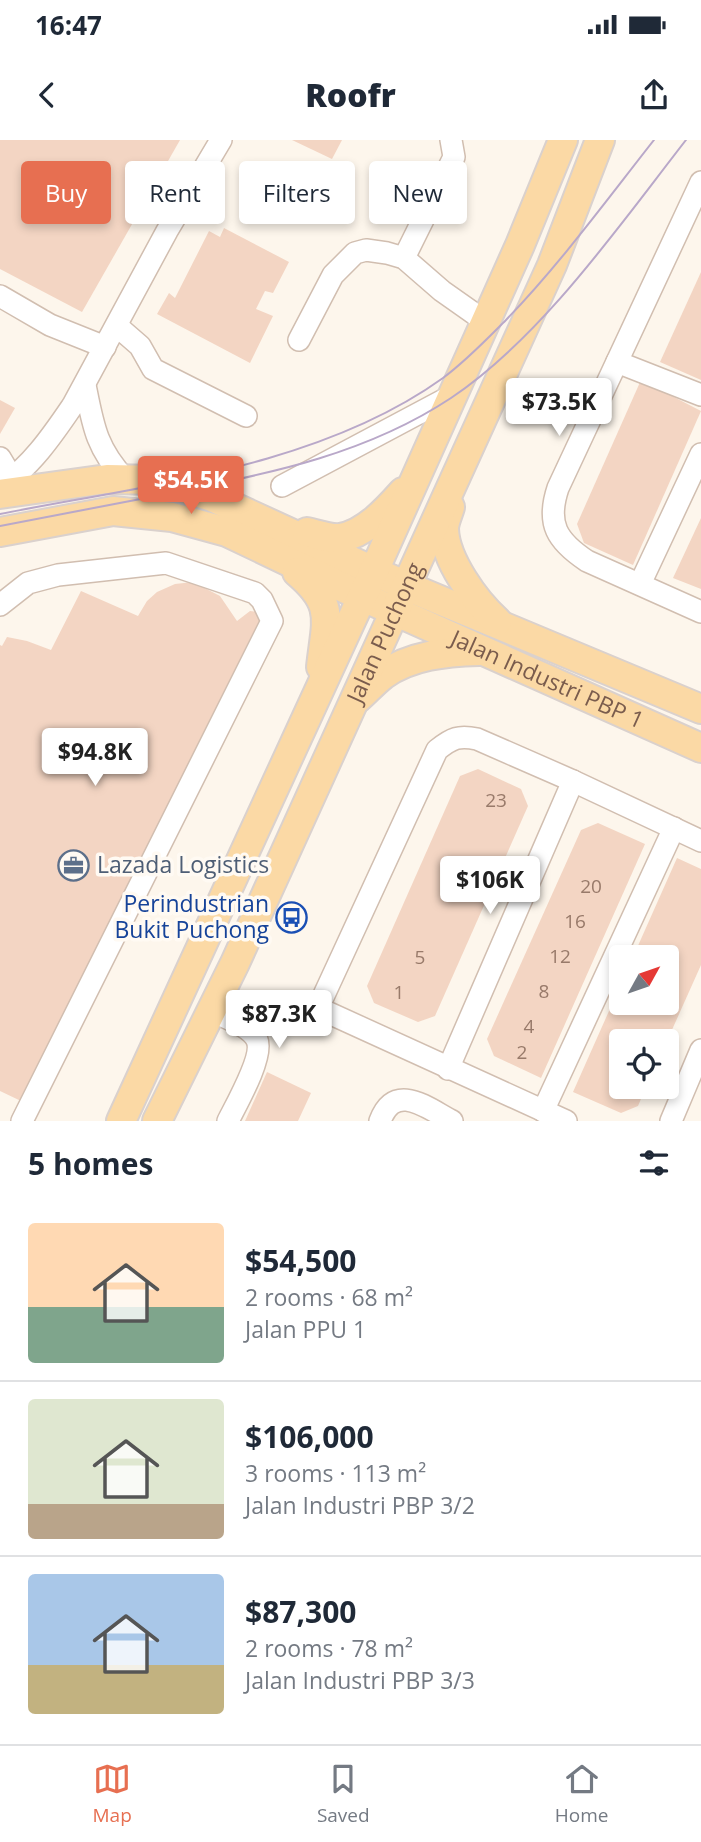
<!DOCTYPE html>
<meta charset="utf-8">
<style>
:root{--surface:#fff;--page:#f6f6f7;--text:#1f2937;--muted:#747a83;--line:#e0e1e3;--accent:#e76f51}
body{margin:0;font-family:"Open Sans",sans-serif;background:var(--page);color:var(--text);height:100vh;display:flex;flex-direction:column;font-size:26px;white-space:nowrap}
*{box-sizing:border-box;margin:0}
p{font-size:23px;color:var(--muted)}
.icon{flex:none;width:38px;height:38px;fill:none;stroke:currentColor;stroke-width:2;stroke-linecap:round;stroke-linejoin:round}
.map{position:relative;height:981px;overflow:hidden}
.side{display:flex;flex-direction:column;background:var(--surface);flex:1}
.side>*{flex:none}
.guide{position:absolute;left:21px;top:21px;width:660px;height:63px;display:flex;gap:14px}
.needle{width:46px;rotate:50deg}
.tools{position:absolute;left:609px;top:805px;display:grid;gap:14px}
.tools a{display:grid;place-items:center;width:70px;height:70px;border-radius:7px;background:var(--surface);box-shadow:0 4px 10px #0003;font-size:35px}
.price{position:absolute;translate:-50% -60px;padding:0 16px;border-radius:7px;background:#fff;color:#222;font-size:23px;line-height:46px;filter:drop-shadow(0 2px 4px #0008)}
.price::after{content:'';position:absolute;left:50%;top:42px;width:21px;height:16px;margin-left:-10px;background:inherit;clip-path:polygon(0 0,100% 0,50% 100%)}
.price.current{background:var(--accent);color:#fff}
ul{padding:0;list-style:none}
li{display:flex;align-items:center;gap:21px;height:175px;padding:0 28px}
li+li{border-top:2px solid var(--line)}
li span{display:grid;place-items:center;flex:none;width:196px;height:140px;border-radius:7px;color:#555}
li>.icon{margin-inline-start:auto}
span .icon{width:84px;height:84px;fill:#fffc;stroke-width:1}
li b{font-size:30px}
h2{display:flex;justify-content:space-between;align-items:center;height:84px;padding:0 28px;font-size:30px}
.pill{padding:0 24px;border-radius:7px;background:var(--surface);box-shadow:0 4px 10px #0003;font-size:24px;line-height:63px}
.pill.current{background:var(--accent);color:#fff}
.status{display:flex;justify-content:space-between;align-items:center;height:49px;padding:0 35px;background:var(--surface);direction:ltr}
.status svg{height:19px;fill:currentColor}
header{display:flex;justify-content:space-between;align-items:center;height:91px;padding:0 28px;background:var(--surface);font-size:32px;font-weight:800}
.dock{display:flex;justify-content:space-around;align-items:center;height:98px;border-top:2px solid var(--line);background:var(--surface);font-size:19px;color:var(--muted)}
.dock a{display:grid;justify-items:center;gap:4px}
.dock .current{color:var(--accent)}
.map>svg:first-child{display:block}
.building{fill:#f3d5c3}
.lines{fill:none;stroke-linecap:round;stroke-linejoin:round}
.minor-casing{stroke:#d1beb0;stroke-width:24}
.major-casing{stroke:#dad1cd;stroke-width:32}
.minor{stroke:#fff;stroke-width:21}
.major{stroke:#fbd9a5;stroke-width:28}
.tram{stroke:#b9a8c9;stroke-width:2}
.labels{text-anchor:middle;stroke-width:7;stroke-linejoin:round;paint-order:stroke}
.number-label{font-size:19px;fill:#987a6a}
.street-label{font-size:23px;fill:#7a5c4d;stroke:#fffaf3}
.service-label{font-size:23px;fill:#4e5e75;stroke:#fffaf3;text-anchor:start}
.transit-label{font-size:23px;fill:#164399;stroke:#fffaf3;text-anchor:end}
</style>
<div class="status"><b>16:47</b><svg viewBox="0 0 49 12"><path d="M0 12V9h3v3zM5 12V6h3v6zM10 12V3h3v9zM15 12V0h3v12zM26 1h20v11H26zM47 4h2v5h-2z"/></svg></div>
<header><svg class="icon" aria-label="back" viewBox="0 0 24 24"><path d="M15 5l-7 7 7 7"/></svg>Roofr<svg class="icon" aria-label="share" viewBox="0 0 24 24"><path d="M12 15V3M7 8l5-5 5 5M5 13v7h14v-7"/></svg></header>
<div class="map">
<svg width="701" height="981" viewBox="0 0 701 981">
<rect width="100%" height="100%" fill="#fdf6ec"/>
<g class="building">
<polygon points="0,0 180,0 82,172 0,129"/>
<polygon points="292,0 342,0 332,19"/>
<polygon points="224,88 289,122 273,153 265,151 256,169 273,176 250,223 157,174 169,153 175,158 209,91 220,97"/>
<polygon points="701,132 701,240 660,222"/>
<polygon points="641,240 701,271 633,425 584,403 577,384"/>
<polygon points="0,260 15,268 0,294"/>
<polygon points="701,378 701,449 673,438"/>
<polygon points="193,442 220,456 237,481 250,471 257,472 265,484 39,943 31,939 21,961 0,951 0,505 2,506 7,497 27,501 51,510 81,451 138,476 147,461 157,452 175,444"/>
<polygon points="478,629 521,649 528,666 435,876 418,882 374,863 367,846 460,636"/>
<polygon points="598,683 645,704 541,938 494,916 487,899 581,690"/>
<polygon points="677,718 701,729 701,825 667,901 621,901 621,947 646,947 638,966 621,973 573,952 621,844 621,863 667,863 667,817 633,817"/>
<polygon points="267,932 311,953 298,981 245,981"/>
</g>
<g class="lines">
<defs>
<g id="minor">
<path d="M701,42L558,348C546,384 557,401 587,421L701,472"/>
<polyline points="404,118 454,17 451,0"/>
<polyline points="0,156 50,185 105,207"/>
<polyline points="117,186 140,206 153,229 246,276"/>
<polyline points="299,200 333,135 355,113 366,110 387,113 404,118 442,151 486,182"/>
<polyline points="617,222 701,255"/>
<path d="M85,245C93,285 96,308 125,339"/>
<polyline points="0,318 6,328"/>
<path d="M0,345C28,332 56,290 73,265L167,91L221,0"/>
<polyline points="282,346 453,255"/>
<polyline points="640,444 701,314"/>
<polyline points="0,465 28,443 58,435 166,423 255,453 262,460 272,481 22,981"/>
<path d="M212,871C225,878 251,886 257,900C264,916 236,965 228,981"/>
<polyline points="448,929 573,641"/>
<polyline points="543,971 674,688"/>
<path d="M380,981C395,941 427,968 452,981"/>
<path d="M566,981L318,868L437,610C452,598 459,595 477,599L573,641L701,701"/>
<polyline points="671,981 701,910"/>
</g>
<g id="major">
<polyline points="0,354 107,339 158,340 212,357 406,446 701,569"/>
<path d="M450,367C448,374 444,382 444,389C445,420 475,461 497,481"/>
<path id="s1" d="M0,392L113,371L172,377L227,392L363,457L701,608"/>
<path d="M307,392C316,394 330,399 340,398C365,394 387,370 403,352"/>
<path d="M297,432C336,465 326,480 321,527"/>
<path d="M358,558C366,551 374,542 383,535C411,515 446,512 479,511"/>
<polyline points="121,981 374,431 520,105 563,0"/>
<path id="s2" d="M157,981L235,823L552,125L600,0"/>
</g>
</defs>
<use href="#minor" class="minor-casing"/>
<use href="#major" class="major-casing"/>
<use href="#minor" class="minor"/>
<use href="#major" class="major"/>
<g class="tram">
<path d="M0,374C147,345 319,327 443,238C466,221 486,200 506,180C560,124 606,61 654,0"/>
<path d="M0,386C59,375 118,363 177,352C273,333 368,313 451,258C542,197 619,86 686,0"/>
</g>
</g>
<defs>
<symbol id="office-ring" viewBox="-11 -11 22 22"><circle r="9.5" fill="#fffaf3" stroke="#5c6f8a" stroke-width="1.5"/><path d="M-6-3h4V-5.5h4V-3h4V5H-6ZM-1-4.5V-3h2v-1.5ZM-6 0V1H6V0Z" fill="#5c6f8a"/></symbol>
<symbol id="bus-ring" viewBox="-11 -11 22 22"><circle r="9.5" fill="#fffaf3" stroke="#1a4fb4" stroke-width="1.5"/><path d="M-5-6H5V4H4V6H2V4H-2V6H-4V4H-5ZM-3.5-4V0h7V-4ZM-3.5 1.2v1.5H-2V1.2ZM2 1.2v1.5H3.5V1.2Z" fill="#1a4fb4"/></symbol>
</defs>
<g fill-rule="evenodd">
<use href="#office-ring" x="56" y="708" width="35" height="35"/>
<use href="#bus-ring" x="274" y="760" width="35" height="35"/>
</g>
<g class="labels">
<g class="number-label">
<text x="496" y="667">23</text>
<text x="591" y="753">20</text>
<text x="575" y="788">16</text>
<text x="560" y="823">12</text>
<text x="420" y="824">5</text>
<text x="544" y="858">8</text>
<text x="399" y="859">1</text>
<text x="529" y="893">4</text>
<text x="522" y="919">2</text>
</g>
<g class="street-label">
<text dy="8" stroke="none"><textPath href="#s2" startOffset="539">Jalan Puchong</textPath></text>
<text dy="8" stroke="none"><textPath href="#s1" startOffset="584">Jalan Industri PBP 1</textPath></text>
</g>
<g class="service-label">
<text x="97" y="733">Lazada Logistics</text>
</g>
<g class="transit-label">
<text x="269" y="772">Perindustrian<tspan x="269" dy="26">Bukit Puchong</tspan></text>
</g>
</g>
</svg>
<div class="tools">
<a><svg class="needle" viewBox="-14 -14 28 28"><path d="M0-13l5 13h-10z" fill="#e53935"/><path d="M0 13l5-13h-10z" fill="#747a83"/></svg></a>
<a><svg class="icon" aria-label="locate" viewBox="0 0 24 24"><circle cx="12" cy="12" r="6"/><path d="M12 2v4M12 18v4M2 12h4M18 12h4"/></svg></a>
</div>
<b class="price" style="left:559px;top:298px">$73.5K</b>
<b class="price current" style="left:191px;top:376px">$54.5K</b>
<b class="price" style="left:95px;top:648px">$94.8K</b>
<b class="price" style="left:490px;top:776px">$106K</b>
<b class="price" style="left:279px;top:910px">$87.3K</b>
<div class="guide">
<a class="pill current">Buy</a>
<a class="pill">Rent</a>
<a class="pill">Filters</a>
<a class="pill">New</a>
</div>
</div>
<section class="side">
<h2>5 homes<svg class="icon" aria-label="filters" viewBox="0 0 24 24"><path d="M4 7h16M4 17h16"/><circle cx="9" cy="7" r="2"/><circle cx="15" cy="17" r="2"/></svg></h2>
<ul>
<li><span style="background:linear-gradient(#ffd9b3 60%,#7fa58c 0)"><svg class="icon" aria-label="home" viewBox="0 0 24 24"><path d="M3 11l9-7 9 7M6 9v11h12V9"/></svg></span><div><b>$54,500</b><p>2 rooms · 68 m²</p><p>Jalan PPU 1</p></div></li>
<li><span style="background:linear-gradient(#dfe7d0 75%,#b9a48a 0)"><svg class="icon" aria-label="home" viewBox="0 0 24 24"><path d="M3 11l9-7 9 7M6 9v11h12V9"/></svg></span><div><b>$106,000</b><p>3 rooms · 113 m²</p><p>Jalan Industri PBP 3/2</p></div></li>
<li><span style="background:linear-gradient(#a9c7e8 65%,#c2b280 0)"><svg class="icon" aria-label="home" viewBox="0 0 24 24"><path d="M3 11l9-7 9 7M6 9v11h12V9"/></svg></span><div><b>$87,300</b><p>2 rooms · 78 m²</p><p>Jalan Industri PBP 3/3</p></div></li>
</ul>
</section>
<nav class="dock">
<a class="current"><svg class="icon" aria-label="map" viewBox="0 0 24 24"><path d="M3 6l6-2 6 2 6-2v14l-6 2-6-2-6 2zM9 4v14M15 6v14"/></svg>Map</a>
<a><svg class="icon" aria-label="saved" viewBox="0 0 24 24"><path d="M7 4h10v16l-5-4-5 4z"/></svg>Saved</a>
<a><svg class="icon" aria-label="home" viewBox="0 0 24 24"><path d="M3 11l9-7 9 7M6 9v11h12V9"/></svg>Home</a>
</nav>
